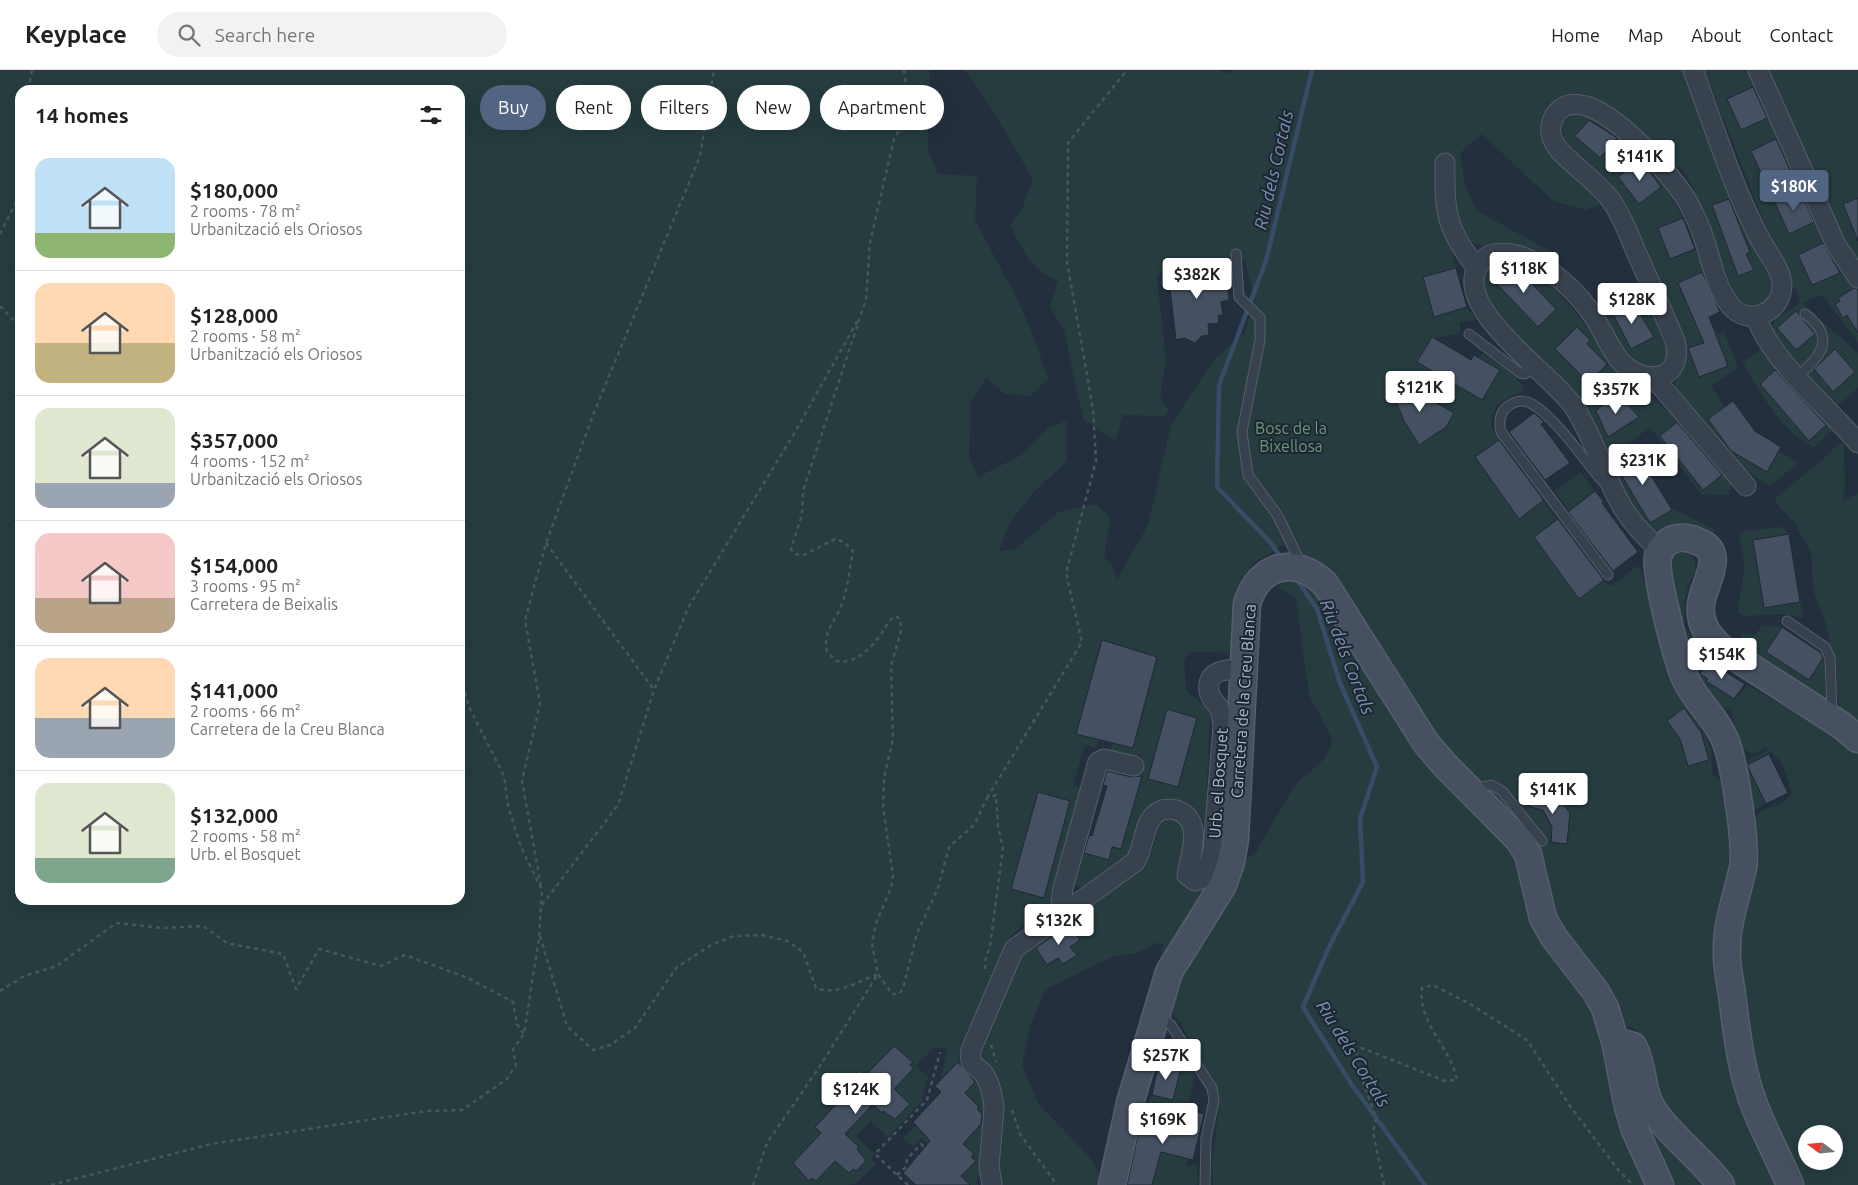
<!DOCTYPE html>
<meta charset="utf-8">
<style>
:root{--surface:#fff;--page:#f2f2f2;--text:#222;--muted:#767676;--line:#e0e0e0;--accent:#516482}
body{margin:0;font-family:Ubuntu,sans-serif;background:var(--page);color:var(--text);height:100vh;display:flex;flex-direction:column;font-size:19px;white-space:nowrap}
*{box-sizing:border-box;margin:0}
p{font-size:16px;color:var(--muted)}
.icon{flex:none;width:28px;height:28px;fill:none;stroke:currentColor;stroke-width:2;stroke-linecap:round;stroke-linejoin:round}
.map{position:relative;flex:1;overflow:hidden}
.drawer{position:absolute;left:15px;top:15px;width:450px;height:820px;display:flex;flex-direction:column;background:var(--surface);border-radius:15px;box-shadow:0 5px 20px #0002}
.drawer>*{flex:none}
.guide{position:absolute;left:480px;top:15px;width:475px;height:45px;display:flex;gap:10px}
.needle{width:32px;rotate:286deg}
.tools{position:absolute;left:1798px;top:1055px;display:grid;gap:10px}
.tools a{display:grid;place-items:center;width:45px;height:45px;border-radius:50%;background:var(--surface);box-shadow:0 5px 20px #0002;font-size:25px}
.price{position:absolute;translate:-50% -42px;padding:0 11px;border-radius:5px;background:#fff;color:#222;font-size:16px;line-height:32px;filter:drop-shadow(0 1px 2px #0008)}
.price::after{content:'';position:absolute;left:50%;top:30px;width:15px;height:11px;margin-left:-8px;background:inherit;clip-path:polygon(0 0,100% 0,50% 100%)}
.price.on{background:var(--accent);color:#fff}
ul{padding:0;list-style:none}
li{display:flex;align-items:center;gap:15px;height:125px;padding:0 20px}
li+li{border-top:1px solid var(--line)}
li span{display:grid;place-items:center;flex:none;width:140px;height:100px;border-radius:15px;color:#555}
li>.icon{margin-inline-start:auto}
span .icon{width:60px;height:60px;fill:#fffc;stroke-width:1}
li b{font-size:21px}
h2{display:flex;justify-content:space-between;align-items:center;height:60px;padding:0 20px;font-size:21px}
.pill{padding:0 18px;border-radius:22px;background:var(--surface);box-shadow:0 5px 20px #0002;font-size:18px;line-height:45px}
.pill.on{background:var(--accent);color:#fff}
header{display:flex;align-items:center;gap:30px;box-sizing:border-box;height:70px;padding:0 25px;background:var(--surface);border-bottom:1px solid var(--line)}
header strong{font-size:24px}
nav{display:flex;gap:28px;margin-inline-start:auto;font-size:18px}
.search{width:350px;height:45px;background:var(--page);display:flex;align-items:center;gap:12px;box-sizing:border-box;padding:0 18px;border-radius:28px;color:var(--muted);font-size:19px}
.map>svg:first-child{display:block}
.green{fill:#263c3f;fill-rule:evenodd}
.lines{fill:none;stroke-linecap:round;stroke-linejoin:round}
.stream{stroke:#394c67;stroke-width:4.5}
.building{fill:#455162;stroke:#1f2835}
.lane-casing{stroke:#565f6c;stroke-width:11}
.street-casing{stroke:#565f6c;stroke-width:21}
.secondary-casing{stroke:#565f6c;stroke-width:29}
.path{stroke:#44595c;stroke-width:2.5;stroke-dasharray:4 4;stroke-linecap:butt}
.lane{stroke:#38414e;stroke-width:9}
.street{stroke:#38414e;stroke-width:19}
.secondary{stroke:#465061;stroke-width:26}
.labels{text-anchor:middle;stroke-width:4;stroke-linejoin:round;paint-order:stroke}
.park-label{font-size:16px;fill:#6b9a76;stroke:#1d2633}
.street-label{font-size:16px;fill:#b4bcc9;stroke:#1d2633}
.water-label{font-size:18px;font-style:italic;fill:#7c92b1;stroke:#1d2633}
</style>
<header>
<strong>Keyplace</strong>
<div class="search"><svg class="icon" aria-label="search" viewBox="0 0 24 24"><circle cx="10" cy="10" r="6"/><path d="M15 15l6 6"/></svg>Search here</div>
<nav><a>Home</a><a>Map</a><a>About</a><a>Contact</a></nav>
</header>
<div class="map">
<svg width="1858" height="1115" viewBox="0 0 1858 1115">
<rect width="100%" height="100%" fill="#242f3e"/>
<g class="green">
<path d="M0,0H930L928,81L938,104L977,106L975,150L1017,229L1034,267L1048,309L1030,326L1005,324L986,308L971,332L969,386L978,407L1022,385L1048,358L1066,351L1067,391L1033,423L1010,452L999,481L1016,479L1058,442L1096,434L1111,448L1104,487L1112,496L1117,510L1148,455L1171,355L1213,291L1245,263L1255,229L1245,191L1166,197L1157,206L1166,292L1160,326L1169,341L1164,346L1123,345L1115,371L1083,349L1064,260L1050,237L1058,210C1033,203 1021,178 1010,155L1023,137L1033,109L989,35L965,0H1219L1228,4L1232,0H1685L1731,129L1769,208L1771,216L1768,231L1760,237L1751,239L1736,228L1692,115L1680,96H1673C1655,75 1607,27 1579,24C1565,23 1555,33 1548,43L1576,107L1600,134L1586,140L1553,131L1482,64L1460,83L1465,114L1476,140L1559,186L1557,197L1476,174L1445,158L1467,237L1477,250L1460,252V263L1435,268L1471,290L1474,285L1480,288L1482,283L1507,300L1524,317L1523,322C1505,327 1489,336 1492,358L1543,431L1603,511L1611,516L1636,497H1640L1668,597L1685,634L1704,662L1711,679L1712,704L1720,710L1733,775L1725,849L1781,1115H1734L1655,1026L1641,969L1635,959L1622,954L1555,851L1548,823L1547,800L1539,783L1458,696L1406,624L1335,503L1316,489L1282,475L1251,495L1239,527L1236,583L1189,582L1184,590L1186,620L1210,642L1205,763L1202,746C1175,724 1152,716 1140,757C1138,764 1137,776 1133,783C1128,790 1095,810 1086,816L1080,817L1074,814L1083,782L1109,789L1112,777L1121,779L1138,719L1128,716L1132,703L1137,704L1143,684L1129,686L1110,682L1136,581L1125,577L1096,678L1085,675L1073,715L1082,718L1048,844L1020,857L1006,871L958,992L940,1011L948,978L916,977L934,978L916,996L928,1007L921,1032L888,1067L871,1051L856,1066L875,1084L871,1089L876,1094L856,1113L847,1115H0ZM20,20H460V830H20Z"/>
<polygon points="1704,0 1748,0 1840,203 1858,220 1858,272 1822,225 1802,233 1858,283 1858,318 1835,337 1775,267 1772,256 1776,249 1801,232 1771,169"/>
<polygon points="1768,0 1858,0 1858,194 1848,177"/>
<path d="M1574,42C1580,43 1588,43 1593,45C1603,48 1614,62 1622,69C1684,122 1690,173 1720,242L1709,247L1717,264L1724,262L1738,298L1711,316L1767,402L1779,381L1799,393L1769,416L1743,398L1675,322V312L1685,291L1684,275L1627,137L1609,111L1563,69L1562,53Z"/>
<polygon points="1499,191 1513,194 1547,212 1573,239 1628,315 1647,325 1679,350 1731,414 1729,425 1701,424 1650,357 1629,373 1671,438 1715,460 1712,468 1657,464 1629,438 1594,352 1578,329 1547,295 1501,251 1485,225 1480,212 1483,202"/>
<polygon points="1644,225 1667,280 1666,289 1661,297 1651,299 1632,293 1601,244"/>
<path d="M1764,278L1834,359L1814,377C1787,368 1755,317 1743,292Z"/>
<polygon points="1840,372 1844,375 1845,419 1842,432 1858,423 1858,659 1841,644 1827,557 1813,520 1811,482 1794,452 1775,432 1777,427 1823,389"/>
<polygon points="1580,402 1595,421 1570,441 1554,421"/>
<polygon points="1783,457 1789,464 1803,548 1780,544 1746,546 1739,543 1738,535 1745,498 1739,462"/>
<path d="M1678,483H1686L1694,488L1696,501L1688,515L1685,530L1684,555L1708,591L1745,614L1731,635L1747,615L1843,670L1858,683V1115H1799L1755,1010L1737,873L1752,749C1767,733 1779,740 1792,723C1788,709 1783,687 1767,680L1788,723L1748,743L1739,695L1767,680V677L1753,684L1740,678L1730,637L1724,645L1699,612L1669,497L1671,488ZM1806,1064H1834V1091H1806Z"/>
<polygon points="1283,509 1303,511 1326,534 1526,800 1598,949 1649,1115 1213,1115 1212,1095 1219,1035 1216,1014 1193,979 1181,953 1165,938 1173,917 1238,816 1246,789 1255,784 1294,716 1322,691 1330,679 1332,668 1309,625 1296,529 1277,516"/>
<polygon points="1762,555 1782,557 1825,585 1825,626 1821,630 1737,571 1744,563 1756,565"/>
<path d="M1168,748L1178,749L1186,757L1180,806L1212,809L1141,951L1164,874L1156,873L1137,883L1112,887L1045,920L1030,957L1022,994L1038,1033L1088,1086L1103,1108V1115H1000C988,1085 1014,1003 980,987L979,981L1022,882L1145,793L1152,781L1159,754Z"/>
<polygon points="1180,997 1196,1001 1175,1085 1187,1088 1186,1097 1197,1094 1198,1112 1197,1115 1152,1115 1168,1053 1145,1048 1151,1024 1173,1030"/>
<polygon points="977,1010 986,1024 986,1100 975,1111 978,1115 967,1115 960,1108 976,1091 971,1087 974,1084 964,1074 960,1078 933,1079 922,1068 913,1077 903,1068 916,1055 929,1070 976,1060 985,1050 977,1039 978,1036 961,1024"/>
<polygon points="1641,1042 1709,1115 1670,1115"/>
</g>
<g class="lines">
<g class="stream">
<polyline points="1282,489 1271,473 1217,417 1219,315 1266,191 1312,0"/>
<polyline points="1295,507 1317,539 1340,613 1377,697 1360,749 1363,812 1329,877 1303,937 1352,1015 1425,1115"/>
</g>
</g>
<g class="building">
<polygon points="1753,17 1767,48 1741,60 1727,29"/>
<polygon points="1589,50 1617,68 1600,88 1575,66"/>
<polygon points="1776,69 1790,100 1765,112 1751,81"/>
<polygon points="1641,90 1661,117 1639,134 1618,107"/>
<polygon points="1800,121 1814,152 1789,164 1775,133"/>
<polygon points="1858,128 1858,171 1843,134"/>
<polygon points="1729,129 1750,182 1746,184 1754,200 1738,206 1712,135"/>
<polygon points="1683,148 1695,179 1670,189 1658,158"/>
<polygon points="1823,173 1840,203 1812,215 1798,185"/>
<polygon points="1505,195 1516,197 1556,239 1538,257 1491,208"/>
<polygon points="1226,196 1229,230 1221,232 1223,245 1218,245 1219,253 1208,254 1209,265 1202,266 1195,273 1184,268 1176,270 1168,202"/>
<polygon points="1456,198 1467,237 1434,247 1423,207"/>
<polygon points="1702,202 1720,242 1709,247 1728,296 1699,307 1688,278 1704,273 1678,213"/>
<polygon points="1854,218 1858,219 1858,263 1847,245 1843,248 1835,234 1840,231 1838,228"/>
<polygon points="1632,231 1654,267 1631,279 1612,242"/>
<polygon points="1796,241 1815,264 1796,280 1777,258"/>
<polygon points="1577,257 1590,270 1587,274 1607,294 1589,313 1555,279"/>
<polygon points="1432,267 1471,290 1474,285 1500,300 1482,330 1417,292"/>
<polygon points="1835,279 1855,302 1833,322 1814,299"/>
<polygon points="1775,300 1826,355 1809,371 1760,314"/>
<polygon points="1397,310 1454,343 1446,357 1419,375 1404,351 1391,319"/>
<polygon points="1616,322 1639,347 1608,367 1596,341"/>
<polygon points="1733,331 1755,361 1781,377 1767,402 1731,381 1708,349"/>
<polygon points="1534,343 1544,352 1541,354 1570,393 1545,410 1509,362"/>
<polygon points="1677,352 1722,405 1703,420 1660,366"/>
<polygon points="1499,370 1543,429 1543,431 1519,449 1475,387"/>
<polygon points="1635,379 1672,440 1650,453 1613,391"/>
<polygon points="1595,421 1604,432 1602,433 1638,482 1613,501 1568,442"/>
<polygon points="1558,449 1603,509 1603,511 1579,529 1534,467"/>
<polygon points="1789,464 1800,532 1764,538 1753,470"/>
<polygon points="1782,557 1821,583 1823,588 1809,610 1766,582"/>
<polygon points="1102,570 1157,587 1133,678 1076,664"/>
<polygon points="1708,591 1745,614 1734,629 1706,611 1708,609 1700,604"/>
<polygon points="1684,638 1701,662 1709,690 1688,696 1680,669 1667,651"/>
<polygon points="1167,639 1197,648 1178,717 1148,709"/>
<polygon points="1769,684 1788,723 1766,734 1747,695"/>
<polygon points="1107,701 1131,707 1142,706 1121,779 1112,777 1109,790 1084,783 1089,765 1092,766 1107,716 1103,715"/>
<polygon points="1532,721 1557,726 1570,743 1567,774 1551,772 1552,757 1543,740 1530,737"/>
<polygon points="1038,722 1070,731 1044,828 1011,819"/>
<polygon points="1069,854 1080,870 1070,877 1077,885 1063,894 1058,888 1047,895 1036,878"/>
<polygon points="894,976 913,992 910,995 914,998 894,1019 910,1034 895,1049 883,1041 882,1043 873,1034 845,1064 859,1077 857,1079 866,1091 856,1101 853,1099 849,1103 835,1091 816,1111 812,1108 809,1111 793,1093 821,1063 815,1057 841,1029 836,1024 859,1000 865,1006"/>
<polygon points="958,992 975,1012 965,1023 979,1037 977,1039 982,1044 981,1054 963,1074 974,1084 971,1087 976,1091 961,1106 970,1115 916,1115 903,1103 930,1071 913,1052 941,1022 935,1016"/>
<polygon points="1159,993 1181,998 1173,1030 1152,1025"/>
<polygon points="1186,1039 1204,1044 1193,1090 1161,1082 1152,1115 1127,1115 1142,1047 1182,1057"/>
</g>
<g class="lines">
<defs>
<g id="lane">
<polyline points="1236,184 1239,227 1260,248 1260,270 1242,362 1248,405 1278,446 1302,496"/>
<polyline points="1469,264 1520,303 1525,304 1535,296"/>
<path d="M1797,307C1821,286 1837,268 1805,244"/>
<path d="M1603,412C1584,390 1556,348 1532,334C1522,328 1511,332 1504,340C1499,347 1499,354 1501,362L1608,505"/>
<polyline points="1787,551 1825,577 1830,588 1832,644"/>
<polyline points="1477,723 1483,717 1491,715 1502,721 1542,771"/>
<polyline points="1160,946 1171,955 1212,1018 1214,1031 1206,1068 1205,1115"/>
</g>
<g id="street">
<polyline points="1758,0 1836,175 1858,208"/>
<path d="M1445,93C1444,141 1446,160 1477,198"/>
<path d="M1756,247C1772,292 1827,336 1858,373"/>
<polyline points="1654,308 1746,416"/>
<path d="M1661,480C1606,437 1608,390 1574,337C1553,305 1455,241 1477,198C1480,192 1486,186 1493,184C1530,177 1573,216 1592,244C1602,258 1612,284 1624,295C1649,316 1684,309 1675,271C1663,242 1650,213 1637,184C1629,166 1622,145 1610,129C1596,111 1576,98 1560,81C1551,71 1547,58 1555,45C1586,0 1675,108 1689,134C1694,145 1700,155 1703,166C1711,188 1715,216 1730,235C1747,257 1781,244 1782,216C1782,200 1767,183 1760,169C1732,116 1714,56 1693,0"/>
<polyline points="1064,842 1061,833 1063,818 1098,692 1104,689 1134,696"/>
<path d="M992,1115L989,1096L994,1039C993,1029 990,1011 983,1003C973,992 969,998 971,980L1014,879L1135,792C1144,778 1143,757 1154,745C1160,739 1168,738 1176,740C1204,749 1191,783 1187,805L1195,811L1201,809L1206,803L1213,781L1223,657C1222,651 1222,644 1219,638C1215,632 1209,627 1209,620C1206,599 1230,599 1244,599"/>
</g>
<g id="secondary">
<path d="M1615,971L1633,976C1645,998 1640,1024 1656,1044C1675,1070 1702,1089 1721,1115"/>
<path d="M1112,1115L1130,1033L1169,902L1223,815L1231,792L1235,769L1247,534C1259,494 1295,485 1325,514L1426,673L1444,694L1518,769L1528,784L1543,848L1553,866L1596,922L1605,938L1615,971L1628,1037L1635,1060L1660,1115"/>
<path d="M1790,1115C1778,1085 1760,1055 1750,1023C1740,992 1736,957 1732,925C1730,910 1726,894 1727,879C1727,851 1737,825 1743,798C1747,776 1735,701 1728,678C1720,650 1696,633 1685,608C1677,589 1654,503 1658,486C1661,476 1669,469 1679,468C1686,467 1693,469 1699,472C1728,483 1702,516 1701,535C1699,554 1708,566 1721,578L1841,655L1858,669"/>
</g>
</defs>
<use href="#lane" class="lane-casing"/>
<use href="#street" class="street-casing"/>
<use href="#secondary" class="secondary-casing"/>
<g class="path">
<path d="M904,0L909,34L905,50L894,69L870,172L866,229L803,421L802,445L791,479L795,484L804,485L835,469L844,472L853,481C850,497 848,515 843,531C838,548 822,560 827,582L836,591C858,595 874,575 885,558C888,553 890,549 895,546L900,549L901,561L891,596L893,669L884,708L883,737L893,806L891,818L876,853L872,874L878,904L892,924H899L903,919L917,863L938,818L949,777L974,755L987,728L996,725L998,756L1003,778L990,876L985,891V901"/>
<polyline points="28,20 32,0"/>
<polyline points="0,164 16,132 20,67"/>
<polyline points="0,236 20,257"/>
<polyline points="546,473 654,620"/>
<polyline points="987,728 1082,572 1066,503 1096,391 1093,339 1067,192 1068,73 1127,0"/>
<polyline points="541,816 522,711 540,634 525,550 546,473 595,340 700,86 714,0"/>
<polyline points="542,835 618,735 654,620 688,538 795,362 858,250"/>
<path d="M540,866L567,956L593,980L610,975L635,958L677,897L711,875L734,866L762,865L787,871L803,882L816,918C836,926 859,911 878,904L816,1002L767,1073L753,1115"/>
<polyline points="0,921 24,906 57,896 116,853 162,858 203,856 227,873 283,884 296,919 319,879 381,896 405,885 468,908 513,932 517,954 523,963"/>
<polyline points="991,975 996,992"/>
<polyline points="1012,1040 1020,1064 1057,1115"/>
<polyline points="897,1105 906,1097 907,1089 921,1074 935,1086 956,1066"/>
<polyline points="51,1115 211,1074 426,1041 462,1040 507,1009 516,995 513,979 524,964 539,868 542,820 521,777 508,736 504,706 469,637 460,605"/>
<polyline points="908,1115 875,1084 927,1030 940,982"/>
<path d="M1384,1115L1373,1062L1376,1048L1354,986L1362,978L1445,1011L1457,1010C1451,978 1417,952 1422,918L1433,915L1472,935L1527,970L1570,1036L1620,1102L1633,1115"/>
</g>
<use href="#lane" class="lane"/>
<use href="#street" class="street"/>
<use href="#secondary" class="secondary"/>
</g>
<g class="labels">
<g class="park-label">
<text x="1291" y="364">Bosc de la<tspan x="1291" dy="18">Bixellosa</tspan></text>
</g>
<g class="street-label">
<text transform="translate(1243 631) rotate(-86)" y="6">Carretera de la Creu Blanca</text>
<text transform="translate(1218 713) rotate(-86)" y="6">Urb. el Bosquet</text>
</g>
<g class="water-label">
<text transform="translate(1274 100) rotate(-77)" y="6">Riu dels Cortals</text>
<text transform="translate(1347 587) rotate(69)" y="6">Riu dels Cortals</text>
<text transform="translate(1353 984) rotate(58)" y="6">Riu dels Cortals</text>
</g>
</g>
</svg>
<div class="tools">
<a><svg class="needle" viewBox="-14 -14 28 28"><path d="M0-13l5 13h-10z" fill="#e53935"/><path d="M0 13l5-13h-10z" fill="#767676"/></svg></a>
</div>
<b class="price" style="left:1640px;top:112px">$141K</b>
<b class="price on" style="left:1794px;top:142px">$180K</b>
<b class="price" style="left:1524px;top:224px">$118K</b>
<b class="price" style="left:1197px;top:230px">$382K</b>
<b class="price" style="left:1632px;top:255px">$128K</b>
<b class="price" style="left:1420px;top:343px">$121K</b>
<b class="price" style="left:1616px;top:345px">$357K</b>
<b class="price" style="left:1643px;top:416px">$231K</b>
<b class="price" style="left:1722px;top:610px">$154K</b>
<b class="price" style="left:1553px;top:745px">$141K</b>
<b class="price" style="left:1059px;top:876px">$132K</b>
<b class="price" style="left:1166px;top:1011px">$257K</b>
<b class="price" style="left:856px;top:1045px">$124K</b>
<b class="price" style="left:1163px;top:1075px">$169K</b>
<div class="guide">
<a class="pill on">Buy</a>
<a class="pill">Rent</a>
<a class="pill">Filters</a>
<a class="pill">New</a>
<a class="pill">Apartment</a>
</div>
<section class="drawer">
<h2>14 homes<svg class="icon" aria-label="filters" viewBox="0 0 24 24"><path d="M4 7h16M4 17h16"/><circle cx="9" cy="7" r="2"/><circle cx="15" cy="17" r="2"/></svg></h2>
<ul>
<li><span style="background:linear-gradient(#bfe0f5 75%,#8fb573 0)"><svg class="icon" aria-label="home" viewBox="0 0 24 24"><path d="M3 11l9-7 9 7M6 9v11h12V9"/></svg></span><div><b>$180,000</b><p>2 rooms · 78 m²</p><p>Urbanització els Oriosos</p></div></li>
<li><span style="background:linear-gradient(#ffd9b3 60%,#c2b280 0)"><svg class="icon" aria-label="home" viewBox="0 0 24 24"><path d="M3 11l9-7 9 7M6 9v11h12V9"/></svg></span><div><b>$128,000</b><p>2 rooms · 58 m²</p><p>Urbanització els Oriosos</p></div></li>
<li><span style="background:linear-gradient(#dfe7d0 75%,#9aa5b1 0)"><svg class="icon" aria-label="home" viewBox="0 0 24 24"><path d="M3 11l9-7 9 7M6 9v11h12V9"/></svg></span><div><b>$357,000</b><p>4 rooms · 152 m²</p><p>Urbanització els Oriosos</p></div></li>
<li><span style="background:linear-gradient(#f6c9c9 65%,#b9a48a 0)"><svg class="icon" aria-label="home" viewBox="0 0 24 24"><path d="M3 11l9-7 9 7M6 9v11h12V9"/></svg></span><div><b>$154,000</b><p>3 rooms · 95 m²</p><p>Carretera de Beixalis</p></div></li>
<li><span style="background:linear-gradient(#ffd9b3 60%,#9aa5b1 0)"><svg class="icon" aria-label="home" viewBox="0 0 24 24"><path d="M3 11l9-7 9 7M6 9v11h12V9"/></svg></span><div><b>$141,000</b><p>2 rooms · 66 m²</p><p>Carretera de la Creu Blanca</p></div></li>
<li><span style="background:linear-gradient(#dfe7d0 75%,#7fa58c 0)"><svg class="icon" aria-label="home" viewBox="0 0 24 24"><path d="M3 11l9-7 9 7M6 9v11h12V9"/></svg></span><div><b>$132,000</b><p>2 rooms · 58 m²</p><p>Urb. el Bosquet</p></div></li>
</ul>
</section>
</div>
